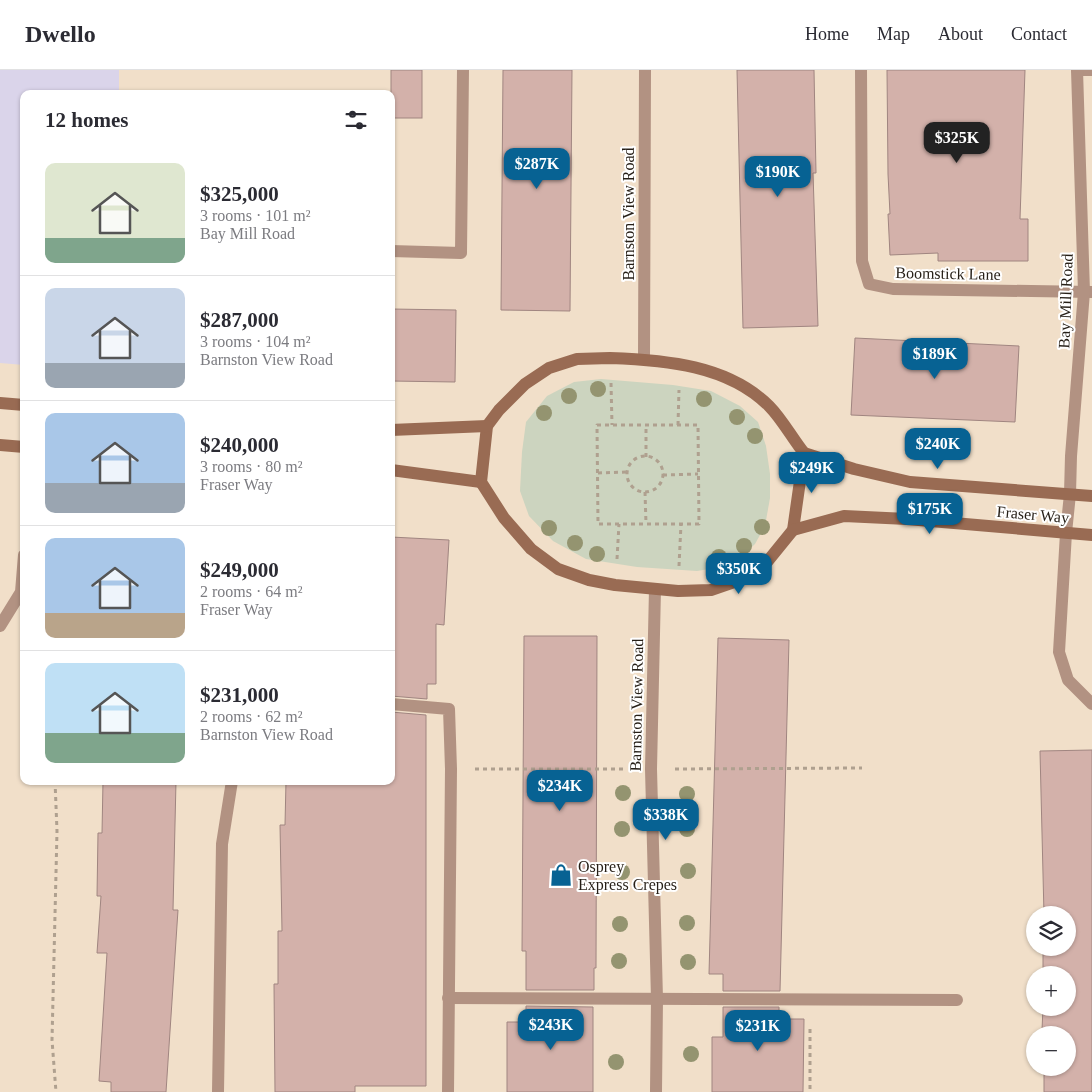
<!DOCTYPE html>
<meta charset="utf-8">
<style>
:root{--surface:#fff;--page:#f2f2f3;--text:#2b2b33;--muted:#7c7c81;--line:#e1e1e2;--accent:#076293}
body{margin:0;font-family:Georgia,serif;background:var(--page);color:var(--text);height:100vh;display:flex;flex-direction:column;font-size:19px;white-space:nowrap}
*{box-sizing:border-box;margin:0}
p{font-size:16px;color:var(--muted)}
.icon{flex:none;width:28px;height:28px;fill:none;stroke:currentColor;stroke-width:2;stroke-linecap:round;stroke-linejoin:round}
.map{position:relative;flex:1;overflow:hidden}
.drawer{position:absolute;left:20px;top:20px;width:375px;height:695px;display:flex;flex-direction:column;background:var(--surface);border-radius:10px;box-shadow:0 1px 4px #0004}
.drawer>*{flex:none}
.tools{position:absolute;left:1026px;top:836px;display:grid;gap:10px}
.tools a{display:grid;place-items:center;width:50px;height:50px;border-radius:50%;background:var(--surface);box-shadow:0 1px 4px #0004;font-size:25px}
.price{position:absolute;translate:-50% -42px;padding:0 11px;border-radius:10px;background:var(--accent);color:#fff;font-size:16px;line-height:32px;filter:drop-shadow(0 1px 2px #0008)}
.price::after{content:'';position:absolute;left:50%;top:30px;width:15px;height:11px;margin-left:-8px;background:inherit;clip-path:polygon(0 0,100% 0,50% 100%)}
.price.selected{background:#222;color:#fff}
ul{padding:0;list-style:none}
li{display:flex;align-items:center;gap:15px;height:125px;padding:0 25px}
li+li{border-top:1px solid var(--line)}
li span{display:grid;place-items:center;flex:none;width:140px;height:100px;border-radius:10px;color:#555}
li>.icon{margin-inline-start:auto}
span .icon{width:60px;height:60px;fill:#fffc;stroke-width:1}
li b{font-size:21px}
h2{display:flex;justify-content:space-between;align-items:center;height:60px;padding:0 25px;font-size:21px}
header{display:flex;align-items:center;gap:30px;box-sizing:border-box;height:70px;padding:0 25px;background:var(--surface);border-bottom:1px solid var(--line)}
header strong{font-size:24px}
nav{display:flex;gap:28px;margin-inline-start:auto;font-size:18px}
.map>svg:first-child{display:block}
.industrial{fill:#dad4ea}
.green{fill:#ccd4bf}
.building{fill:#d3b1aa;stroke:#a08580}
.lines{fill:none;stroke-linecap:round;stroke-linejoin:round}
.path{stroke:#afa08f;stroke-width:3;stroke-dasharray:4 4;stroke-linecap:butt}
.lane{stroke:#b29282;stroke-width:12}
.street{stroke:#b29282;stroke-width:12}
.secondary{stroke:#996b53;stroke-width:12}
.tree{fill:#949470}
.labels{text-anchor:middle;stroke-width:4;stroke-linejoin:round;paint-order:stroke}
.street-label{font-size:16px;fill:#261f17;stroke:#fff}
.poi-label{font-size:16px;fill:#261f17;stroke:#fff;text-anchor:start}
</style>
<header>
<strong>Dwello</strong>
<nav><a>Home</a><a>Map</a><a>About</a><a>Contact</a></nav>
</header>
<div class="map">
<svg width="1092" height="1022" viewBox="0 0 1092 1022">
<rect width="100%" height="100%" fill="#f1dfc9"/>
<polygon class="industrial" points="0,0 119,0 119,24 24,24 24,295 0,293"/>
<polygon class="green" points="601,309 673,315 711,321 740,336 758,352 766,376 770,404 770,428 765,456 755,474 733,495 697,501 637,497 586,489 553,471 529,446 520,421 522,382 526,352 547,326 574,312"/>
<g class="building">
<rect x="391" y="0" width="31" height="48"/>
<polygon points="503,0 572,0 570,241 501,240"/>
<polygon points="737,0 814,0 816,103 813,103 818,256 743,258"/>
<polygon points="887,0 1025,0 1020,149 1028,149 1028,191 938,191 938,183 890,185 888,144 890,144 888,104"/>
<polygon points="391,239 456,240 455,312 391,311"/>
<polygon points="855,268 1019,276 1015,352 851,345"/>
<polygon points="391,467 449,470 444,555 436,554 436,614 427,614 427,629 391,626"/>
<polygon points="524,566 597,566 596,898 594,898 594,920 526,920 526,881 522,881"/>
<polygon points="718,568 789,570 780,921 723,921 723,904 709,904"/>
<polygon points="391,642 426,645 426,1016 355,1016 355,1022 275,1022 274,914 278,914 278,861 282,861 280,755 285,755 286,711 391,711"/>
<polygon points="1092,680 1092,1022 1044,1022 1044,998 1068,998 1068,965 1044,965 1044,960 1042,960 1043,938 1068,938 1068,905 1043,905 1043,878 1068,878 1068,845 1044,845 1040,681"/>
<polygon points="103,711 176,711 173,840 178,840 166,1022 111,1022 111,1012 99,1011 107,883 97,883 101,826 97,826 98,763 102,763"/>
<polygon points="526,936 593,937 593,1022 507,1022 507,952 526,952"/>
<polygon points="723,937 779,937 779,949 804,949 803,1022 712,1022 712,967 723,967"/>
</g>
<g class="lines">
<g class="path">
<polyline points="611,313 612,355"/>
<polygon points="597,355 698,355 699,454 598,454"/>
<polyline points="678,355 679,320"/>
<circle cx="645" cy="404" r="18"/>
<polyline points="646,387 646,355"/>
<polyline points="598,403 627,402"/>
<polyline points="663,405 698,404"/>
<polyline points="645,422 646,454"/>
<polyline points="617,489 619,454"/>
<polyline points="679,496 681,454"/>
<polyline points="475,699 626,699"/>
<polyline points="675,699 862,698"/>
<polyline points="55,711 57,761 52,970 56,1022"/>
<polyline points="810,959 810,1022"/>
</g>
<g class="lane">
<polyline points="861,0 862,191 869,214 893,219 1092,222"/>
<polyline points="391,181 461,183 463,0"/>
<polyline points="1066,463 1059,582 1068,610 1092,634"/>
<polyline points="0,556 21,522 24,485"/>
<polyline points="391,634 449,639 451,699 448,1022"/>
<polyline points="448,928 957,930"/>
<polyline points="218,1022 222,774 232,711"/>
</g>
<g class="street">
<polyline points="1077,0 1092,0"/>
<polyline points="644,289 645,0"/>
<polyline points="1066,463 1070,424 1071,386 1084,222 1077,0"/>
<polyline points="655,519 651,699 657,929 656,1022"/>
</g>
<g class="secondary">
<path d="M610,288C665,290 728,295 769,336C782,349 792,368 804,383L793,460L767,492L740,510L711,520L678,521L615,515L589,510L558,499L531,479L504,448L481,412L487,356L499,340L525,314L549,298L577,289Z"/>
<polyline points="0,333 24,335"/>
<polyline points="391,360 487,356"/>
<polyline points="0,375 24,377"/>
<polyline points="804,383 854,399 910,412 1092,426"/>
<polyline points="391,400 481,412"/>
<polyline points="793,460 844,446 907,449 1092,465"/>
</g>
</g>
<g class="tree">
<circle cx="598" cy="319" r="8"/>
<circle cx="569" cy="326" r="8"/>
<circle cx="704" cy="329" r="8"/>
<circle cx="544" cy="343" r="8"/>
<circle cx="737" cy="347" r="8"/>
<circle cx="755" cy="366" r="8"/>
<circle cx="762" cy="457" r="8"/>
<circle cx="549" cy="458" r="8"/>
<circle cx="575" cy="473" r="8"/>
<circle cx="744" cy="476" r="8"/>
<circle cx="597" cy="484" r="8"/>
<circle cx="719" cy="487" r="8"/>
<circle cx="623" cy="723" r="8"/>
<circle cx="687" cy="724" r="8"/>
<circle cx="622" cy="759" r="8"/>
<circle cx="687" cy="759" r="8"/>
<circle cx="688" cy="801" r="8"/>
<circle cx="622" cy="802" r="8"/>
<circle cx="687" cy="853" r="8"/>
<circle cx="620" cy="854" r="8"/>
<circle cx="619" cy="891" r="8"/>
<circle cx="688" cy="892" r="8"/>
<circle cx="691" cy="984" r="8"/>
<circle cx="616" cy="992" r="8"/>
</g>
<defs>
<symbol id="shop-bare" viewBox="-9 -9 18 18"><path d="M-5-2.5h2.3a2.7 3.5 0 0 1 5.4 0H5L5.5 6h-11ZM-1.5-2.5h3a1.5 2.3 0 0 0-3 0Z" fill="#076293" stroke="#fff" stroke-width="2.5" paint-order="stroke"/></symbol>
</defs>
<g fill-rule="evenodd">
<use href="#shop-bare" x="545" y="789" width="32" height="32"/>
</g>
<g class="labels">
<g class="street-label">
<text transform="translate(628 144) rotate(-90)" y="6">Barnston View Road</text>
<text transform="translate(948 203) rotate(1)" y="6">Boomstick Lane</text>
<text transform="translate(1065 231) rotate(-88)" y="6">Bay Mill Road</text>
<text transform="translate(1033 444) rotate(5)" y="6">Fraser Way</text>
<text transform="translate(636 635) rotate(-89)" y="6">Barnston View Road</text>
</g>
<g class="poi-label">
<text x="578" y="802">Osprey<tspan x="578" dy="18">Express Crepes</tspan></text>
</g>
</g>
</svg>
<div class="tools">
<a><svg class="icon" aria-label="layers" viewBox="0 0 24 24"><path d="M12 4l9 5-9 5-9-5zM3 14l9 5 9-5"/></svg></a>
<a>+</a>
<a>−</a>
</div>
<b class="price selected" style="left:957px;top:94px">$325K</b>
<b class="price" style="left:537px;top:120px">$287K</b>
<b class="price" style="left:778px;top:128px">$190K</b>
<b class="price" style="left:935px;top:310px">$189K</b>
<b class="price" style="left:938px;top:400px">$240K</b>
<b class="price" style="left:812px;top:424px">$249K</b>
<b class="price" style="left:930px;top:465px">$175K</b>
<b class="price" style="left:739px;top:525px">$350K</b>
<b class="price" style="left:560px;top:742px">$234K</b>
<b class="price" style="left:666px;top:771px">$338K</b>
<b class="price" style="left:551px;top:981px">$243K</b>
<b class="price" style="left:758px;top:982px">$231K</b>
<section class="drawer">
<h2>12 homes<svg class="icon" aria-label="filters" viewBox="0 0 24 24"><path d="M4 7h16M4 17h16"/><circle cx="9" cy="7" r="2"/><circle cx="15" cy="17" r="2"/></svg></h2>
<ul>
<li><span style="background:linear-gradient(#dfe7d0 75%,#7fa58c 0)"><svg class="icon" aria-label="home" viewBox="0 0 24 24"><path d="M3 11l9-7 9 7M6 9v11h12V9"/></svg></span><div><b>$325,000</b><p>3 rooms · 101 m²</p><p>Bay Mill Road</p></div></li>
<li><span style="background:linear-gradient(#c9d6e8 75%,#9aa5b1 0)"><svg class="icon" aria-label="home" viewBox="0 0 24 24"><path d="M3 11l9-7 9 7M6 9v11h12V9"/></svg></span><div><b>$287,000</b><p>3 rooms · 104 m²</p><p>Barnston View Road</p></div></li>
<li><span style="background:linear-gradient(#a9c7e8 70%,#9aa5b1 0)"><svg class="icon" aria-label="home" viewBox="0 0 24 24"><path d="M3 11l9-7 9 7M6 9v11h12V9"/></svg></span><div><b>$240,000</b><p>3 rooms · 80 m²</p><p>Fraser Way</p></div></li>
<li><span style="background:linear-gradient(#a9c7e8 75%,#b9a48a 0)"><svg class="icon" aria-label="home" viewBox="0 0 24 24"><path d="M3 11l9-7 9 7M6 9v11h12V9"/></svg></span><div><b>$249,000</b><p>2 rooms · 64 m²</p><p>Fraser Way</p></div></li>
<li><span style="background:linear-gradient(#bfe0f5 70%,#7fa58c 0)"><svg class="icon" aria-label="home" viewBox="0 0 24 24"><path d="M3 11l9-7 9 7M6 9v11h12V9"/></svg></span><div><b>$231,000</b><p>2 rooms · 62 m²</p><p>Barnston View Road</p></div></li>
</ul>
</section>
</div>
